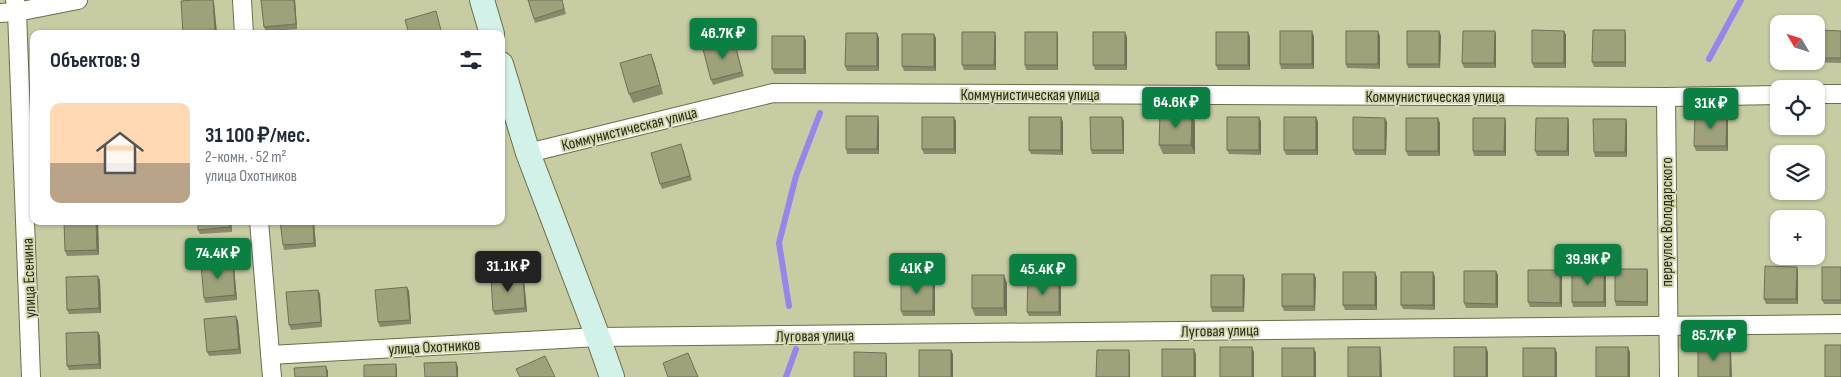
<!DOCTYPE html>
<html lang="ru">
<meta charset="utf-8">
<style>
:root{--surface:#fff;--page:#f6f6f7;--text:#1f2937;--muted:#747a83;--accent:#0b8043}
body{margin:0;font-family:"Sofia Sans Condensed",sans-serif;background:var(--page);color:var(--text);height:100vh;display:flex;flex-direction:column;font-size:19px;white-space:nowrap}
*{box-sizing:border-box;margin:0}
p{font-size:16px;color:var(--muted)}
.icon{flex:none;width:28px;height:28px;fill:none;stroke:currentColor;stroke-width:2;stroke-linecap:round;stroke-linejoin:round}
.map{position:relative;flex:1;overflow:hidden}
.panel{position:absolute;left:30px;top:30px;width:475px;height:195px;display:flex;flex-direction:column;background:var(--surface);border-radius:10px;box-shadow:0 1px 4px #0004}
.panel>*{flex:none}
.needle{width:32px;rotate:308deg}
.buttons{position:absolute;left:1770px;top:15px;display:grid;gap:10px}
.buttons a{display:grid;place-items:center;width:55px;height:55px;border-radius:10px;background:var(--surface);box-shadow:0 1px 4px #0004;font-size:25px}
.price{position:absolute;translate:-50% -42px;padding:0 11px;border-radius:5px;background:var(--accent);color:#fff;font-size:16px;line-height:32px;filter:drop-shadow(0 1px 2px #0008)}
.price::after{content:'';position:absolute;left:50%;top:30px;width:15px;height:11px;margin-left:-8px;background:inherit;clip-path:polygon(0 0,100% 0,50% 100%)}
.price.selected{background:#222;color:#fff}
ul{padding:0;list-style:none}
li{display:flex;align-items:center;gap:15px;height:125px;padding:0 20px}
li span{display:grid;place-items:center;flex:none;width:140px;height:100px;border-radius:10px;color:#555}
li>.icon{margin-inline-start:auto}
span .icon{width:60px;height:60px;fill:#fffc;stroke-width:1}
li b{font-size:21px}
h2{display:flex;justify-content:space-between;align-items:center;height:60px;padding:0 20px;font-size:21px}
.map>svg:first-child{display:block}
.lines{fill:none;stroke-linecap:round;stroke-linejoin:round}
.stream{stroke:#9983ed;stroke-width:6}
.street-casing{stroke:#6c6e49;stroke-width:20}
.secondary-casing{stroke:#6c6e49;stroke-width:26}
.street{stroke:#fff;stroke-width:18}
.secondary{stroke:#d2f1e8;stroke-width:24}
.wall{fill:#888a69}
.shaded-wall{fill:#6f7155}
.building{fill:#9ea17a;stroke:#6f7155}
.labels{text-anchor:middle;stroke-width:4;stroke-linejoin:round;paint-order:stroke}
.street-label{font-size:16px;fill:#272818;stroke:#d5d9b0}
</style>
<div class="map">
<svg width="1841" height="377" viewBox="0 0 1841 377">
<rect width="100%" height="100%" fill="#c8cca3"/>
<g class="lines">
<g class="stream">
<polyline points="1709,59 1741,0"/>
<polyline points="789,306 779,243 796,176 820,113"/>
<polyline points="786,377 796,349"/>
</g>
<defs>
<g id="street">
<polyline points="15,0 17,12 31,377"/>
<polyline points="242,0 244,34"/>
<polyline points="0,13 17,12 78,0"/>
<polyline points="1816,94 1841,94"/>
<polyline points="1666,97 1669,377"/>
<polyline points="528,153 773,93 1666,97 1779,95"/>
<polyline points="259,221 272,377"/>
<polyline points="270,355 598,337 1841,324"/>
</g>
<g id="secondary">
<polyline points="482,0 492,34"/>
<polyline points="501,64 528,153 598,337 612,377"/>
</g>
</defs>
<use href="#street" class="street-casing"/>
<use href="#secondary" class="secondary-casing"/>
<use href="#street" class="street"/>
<use href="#secondary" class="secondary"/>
</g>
<g class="wall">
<polygon points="194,0 213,0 214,3 217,34 183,34"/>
<polygon points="261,0 295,0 297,29 266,32 264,27"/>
<polygon points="562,0 566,14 535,23 534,19"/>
<polygon points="1816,30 1841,31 1841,63 1803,62 1803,61 1816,61"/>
<polygon points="1439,31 1441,36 1440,68 1408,68 1407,64"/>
<polygon points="1495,31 1496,35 1496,68 1464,68 1462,63"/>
<polygon points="1564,31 1566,35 1566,68 1534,68 1532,63"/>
<polygon points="1057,32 1058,37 1058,70 1026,70 1025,65"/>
<polygon points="1248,32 1250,37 1250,70 1218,70 1216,65"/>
<polygon points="1626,35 1626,67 1594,67 1592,62"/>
<polygon points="804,36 806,41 806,74 774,74 772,69"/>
<polygon points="1314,36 1314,69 1281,69 1280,64"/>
<polygon points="1380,36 1380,69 1347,68 1346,64"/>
<polygon points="996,37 996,70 964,70 962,65"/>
<polygon points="1127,37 1127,70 1095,70 1093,65"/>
<polygon points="879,38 879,71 847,71 845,66"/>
<polygon points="936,38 936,71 904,71 902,66"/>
<polygon points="735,45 744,76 713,85 711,80"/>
<polygon points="654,62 663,94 633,103 629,94"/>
<polygon points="1192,113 1195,122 1195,154 1163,154 1159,145"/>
<polygon points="1259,117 1261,122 1261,155 1229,154 1227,150"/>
<polygon points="1316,117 1318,122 1318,155 1286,155 1284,150"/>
<polygon points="1385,118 1387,122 1386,155 1355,155 1353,150"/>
<polygon points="1505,118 1506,123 1506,156 1474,156 1473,151"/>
<polygon points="1568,118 1569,123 1569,156 1537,156 1535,151"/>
<polygon points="1728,118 1728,151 1696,151 1694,146"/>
<polygon points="1626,119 1627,124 1627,157 1595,157 1594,152"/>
<polygon points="879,121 879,154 847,154 846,149"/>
<polygon points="956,121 956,154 924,154 922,149"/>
<polygon points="1124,121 1124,154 1092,154 1091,150"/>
<polygon points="1063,122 1063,155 1031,154 1029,150"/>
<polygon points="1440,123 1440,156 1408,156 1406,151"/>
<polygon points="683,149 692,180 662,189 660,184"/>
<polygon points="231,221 232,232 200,234 198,230"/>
<polygon points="314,221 316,247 284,250 283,245"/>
<polygon points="471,221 487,221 472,225"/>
<polygon points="98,222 99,255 67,256 65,251"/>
<polygon points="234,267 237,300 205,303 204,298"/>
<polygon points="1797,267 1798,271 1798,304 1766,304 1764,299"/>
<polygon points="1841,267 1841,304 1824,304 1822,300"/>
<polygon points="1647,269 1648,273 1648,306 1616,306 1615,301"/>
<polygon points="1433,272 1435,277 1435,310 1403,309 1401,305"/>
<polygon points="1606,274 1606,307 1573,307 1572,302"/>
<polygon points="523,275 524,280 527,312 495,315 493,311"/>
<polygon points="1498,275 1498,308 1466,308 1464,303"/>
<polygon points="1562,275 1562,307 1530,307 1528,302"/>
<polygon points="1377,277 1377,310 1345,310 1343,305"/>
<polygon points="1316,278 1315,311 1284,311 1282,306"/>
<polygon points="1245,279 1244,312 1212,312 1211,307"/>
<polygon points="100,280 101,313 69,314 67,310"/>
<polygon points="935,283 935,316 903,316 901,311"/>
<polygon points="1007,283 1007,316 975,316 972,308"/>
<polygon points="1061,284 1061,316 1029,316 1027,312"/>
<polygon points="318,290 320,294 322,327 291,330 289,325"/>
<polygon points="409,291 411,324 380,327 378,322"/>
<polygon points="238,321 241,354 209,356 207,352"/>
<polygon points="98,332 100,336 101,369 69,370 67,366"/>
</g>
<g class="shaded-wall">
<polygon points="213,0 214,3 217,34 215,31"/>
<polygon points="294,0 295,0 297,29 296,24"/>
<polygon points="1625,30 1626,35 1626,67 1625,62"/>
<polygon points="1312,31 1314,36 1314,69 1312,64"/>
<polygon points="1378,31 1380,36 1380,69 1378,64"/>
<polygon points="1439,31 1441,36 1440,68 1439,64"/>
<polygon points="1495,31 1496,35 1496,68 1494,63"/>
<polygon points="1564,31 1566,35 1566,68 1564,63"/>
<polygon points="995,32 996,37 996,70 994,65"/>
<polygon points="1057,32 1058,37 1058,70 1057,65"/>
<polygon points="1125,32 1127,37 1127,70 1125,65"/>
<polygon points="1248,32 1250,37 1250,70 1248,65"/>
<polygon points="877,33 879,38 879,71 877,66"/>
<polygon points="934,34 936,38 936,71 934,67"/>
<polygon points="804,36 806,41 806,74 804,69"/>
<polygon points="651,54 654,62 663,94 660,85"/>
<polygon points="1192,113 1195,122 1195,154 1191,145"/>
<polygon points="1727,113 1728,118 1728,151 1726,146"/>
<polygon points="878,116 879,121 879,154 877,149"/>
<polygon points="954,117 956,121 956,154 954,149"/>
<polygon points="1061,117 1063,122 1063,155 1061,150"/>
<polygon points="1122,117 1124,121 1124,154 1123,150"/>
<polygon points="1259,117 1261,122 1261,155 1259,150"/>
<polygon points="1316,117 1318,122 1318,155 1316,150"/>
<polygon points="1385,118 1387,122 1386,155 1385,150"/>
<polygon points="1438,118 1440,123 1440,156 1438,151"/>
<polygon points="1505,118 1506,123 1506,156 1504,151"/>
<polygon points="1568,118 1569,123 1569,156 1567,151"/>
<polygon points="1626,119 1627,124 1627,157 1625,152"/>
<polygon points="96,221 98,222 99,255 97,250"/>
<polygon points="230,221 231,221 232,232 230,227"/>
<polygon points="313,221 314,221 316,247 314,243"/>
<polygon points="233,263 234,267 237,300 235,295"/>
<polygon points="1797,267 1798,271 1798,304 1796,299"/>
<polygon points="1647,269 1648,273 1648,306 1647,302"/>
<polygon points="1560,270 1562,275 1562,307 1560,303"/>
<polygon points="1604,270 1606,274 1606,307 1604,302"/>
<polygon points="1496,271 1498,275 1498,308 1496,304"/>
<polygon points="1375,272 1377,277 1377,310 1375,305"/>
<polygon points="1433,272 1435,277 1435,310 1433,305"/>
<polygon points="1314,274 1316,278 1315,311 1314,306"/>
<polygon points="523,275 524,280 527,312 525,308"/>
<polygon points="1004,275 1007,283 1007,316 1004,308"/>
<polygon points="1243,275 1245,279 1244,312 1243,307"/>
<polygon points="98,276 100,280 101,313 99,308"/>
<polygon points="933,279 935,283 935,316 933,311"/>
<polygon points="1059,279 1061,284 1061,316 1059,312"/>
<polygon points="407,287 409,291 411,324 410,320"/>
<polygon points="318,290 320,294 322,327 321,322"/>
<polygon points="236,316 238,321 241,354 239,349"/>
<polygon points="98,332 100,336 101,369 99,364"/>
<polygon points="1730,346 1731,351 1732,377 1730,377"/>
<polygon points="1252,347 1254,352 1254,377 1252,377"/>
<polygon points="1380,347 1381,352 1382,377 1380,377"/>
<polygon points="1486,347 1488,352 1488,377 1486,377"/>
<polygon points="1628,347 1630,352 1630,377 1628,377"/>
<polygon points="1314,348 1316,353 1316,377 1314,377"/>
<polygon points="1555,348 1557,353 1557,377 1555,377"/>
<polygon points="1194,349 1196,354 1196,377 1194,377"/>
<polygon points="951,350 953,354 953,377 951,377"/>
<polygon points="1129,350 1130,355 1130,377 1129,377"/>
<polygon points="886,353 887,357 887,377 886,377"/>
<polygon points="456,362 458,367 458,377 457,377"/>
<polygon points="396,364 397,369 397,377 396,377"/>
<polygon points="326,366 328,371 328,377 327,377"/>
</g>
<g class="building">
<polygon points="194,0 213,0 215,31 183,34 181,1"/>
<polygon points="261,0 294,0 296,24 264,27"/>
<polygon points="528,0 562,0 564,9 534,19"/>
<polygon points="436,11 442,34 409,34 405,20"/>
<polygon points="1532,30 1564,31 1564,63 1532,63"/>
<polygon points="1593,30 1625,30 1625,62 1592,62"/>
<polygon points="1816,30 1841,31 1841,58 1816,58"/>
<polygon points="93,31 93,34 61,34 61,33"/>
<rect x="1280" y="31" width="32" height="33"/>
<rect x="1346" y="31" width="32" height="33"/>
<rect x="1407" y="31" width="32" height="33"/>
<polygon points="1463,31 1495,31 1494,63 1462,63"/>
<polygon points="962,32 995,32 994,65 962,65"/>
<rect x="1025" y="32" width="32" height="33"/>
<rect x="1093" y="32" width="32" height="33"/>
<rect x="1216" y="32" width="32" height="33"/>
<polygon points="846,33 877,33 877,66 845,66"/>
<polygon points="902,34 934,34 934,67 902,66"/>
<rect x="772" y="36" width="32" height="33"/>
<polygon points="734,40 742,72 711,80 703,49"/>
<polygon points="651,54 660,85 629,94 620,63"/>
<polygon points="1160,113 1192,113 1191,145 1159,145"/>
<polygon points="1727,113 1726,146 1694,146 1695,114"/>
<polygon points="846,116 878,116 877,149 846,149"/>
<rect x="922" y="117" width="32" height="32"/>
<rect x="1029" y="117" width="32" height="33"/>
<polygon points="1090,117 1122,117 1123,150 1091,150"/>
<rect x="1227" y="117" width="32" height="33"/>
<rect x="1284" y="117" width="32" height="33"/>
<polygon points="1353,117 1385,118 1385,150 1353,150"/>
<rect x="1406" y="118" width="32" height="33"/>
<polygon points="1473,118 1505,118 1504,151 1473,151"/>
<polygon points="1536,118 1568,118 1567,151 1535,151"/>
<polygon points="1593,119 1626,119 1625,152 1594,152"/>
<polygon points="681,144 690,176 660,184 651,153"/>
<polygon points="64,221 96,221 97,250 65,251"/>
<polygon points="198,221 230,221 230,227 198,230"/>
<polygon points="280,221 313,221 314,243 283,245"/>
<polygon points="233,263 235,295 204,298 201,265"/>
<polygon points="1765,266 1797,267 1796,299 1764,299"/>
<rect x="1822" y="267" width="19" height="33"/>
<polygon points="1615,269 1647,269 1647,302 1615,301"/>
<polygon points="1528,270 1560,270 1560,303 1528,302"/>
<rect x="1572" y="270" width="32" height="32"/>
<polygon points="1464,271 1496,271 1496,304 1464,303"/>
<rect x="1343" y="272" width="32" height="33"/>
<rect x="1401" y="272" width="32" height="33"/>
<rect x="1282" y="274" width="32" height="32"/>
<polygon points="523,275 525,308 493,311 491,278"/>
<rect x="972" y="275" width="32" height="33"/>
<rect x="1211" y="275" width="32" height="32"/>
<polygon points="98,276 99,308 67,310 66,277"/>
<polygon points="901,278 933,279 933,311 901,311"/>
<polygon points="1028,279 1059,279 1059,312 1027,312"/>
<polygon points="407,287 410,320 378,322 375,290"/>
<polygon points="318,290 321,322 289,325 286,292"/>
<polygon points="236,316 239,349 207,352 204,319"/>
<polygon points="98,332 99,364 67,366 66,333"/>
<rect x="1825" y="345" width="16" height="32"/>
<rect x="1698" y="346" width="32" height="31"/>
<rect x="1220" y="347" width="32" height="30"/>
<rect x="1348" y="347" width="32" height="30"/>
<rect x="1454" y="347" width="32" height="30"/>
<rect x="1596" y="347" width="32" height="30"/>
<rect x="1282" y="348" width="32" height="29"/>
<rect x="1523" y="348" width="32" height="29"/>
<rect x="1162" y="349" width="32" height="28"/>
<rect x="919" y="350" width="32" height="27"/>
<polygon points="1097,350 1129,350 1129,377 1096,377"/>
<polygon points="854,352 886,353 886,377 854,377"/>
<polygon points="688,353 698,377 668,377 663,363"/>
<polygon points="545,356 555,377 520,377 516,369"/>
<polygon points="456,362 457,377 425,377 424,363"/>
<polygon points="396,364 396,377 364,377 364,365"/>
<polygon points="326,366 327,377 295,377 294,368"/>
</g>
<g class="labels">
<g class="street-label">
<text x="1030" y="100">Коммунистическая улица</text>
<text x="1435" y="102">Коммунистическая улица</text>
<text transform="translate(629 128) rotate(-14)" y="6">Коммунистическая улица</text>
<text transform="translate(1666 222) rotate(-90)" y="6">переулок Володарского</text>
<text transform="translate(28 278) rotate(-92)" y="6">улица Есенина</text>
<text transform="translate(1220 330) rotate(-1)" y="6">Луговая улица</text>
<text transform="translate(815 335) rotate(-1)" y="6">Луговая улица</text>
<text transform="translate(434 346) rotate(-3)" y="6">улица Охотников</text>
</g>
</g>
</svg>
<div class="buttons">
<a><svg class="needle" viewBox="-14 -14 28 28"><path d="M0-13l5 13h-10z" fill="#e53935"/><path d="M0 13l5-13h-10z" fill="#747a83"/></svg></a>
<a><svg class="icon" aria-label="locate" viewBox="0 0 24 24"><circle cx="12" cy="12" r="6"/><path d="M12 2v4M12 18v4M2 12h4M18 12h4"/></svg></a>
<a><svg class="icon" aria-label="layers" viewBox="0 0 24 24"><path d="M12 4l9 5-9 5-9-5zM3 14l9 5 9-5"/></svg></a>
<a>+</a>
</div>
<b class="price" style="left:723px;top:60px">46.7K ₽</b>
<b class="price" style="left:1176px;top:129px">64.6K ₽</b>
<b class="price" style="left:1711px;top:130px">31K ₽</b>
<b class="price" style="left:218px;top:280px">74.4K ₽</b>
<b class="price" style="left:1588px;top:286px">39.9K ₽</b>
<b class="price selected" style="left:508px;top:293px">31.1K ₽</b>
<b class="price" style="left:917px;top:295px">41K ₽</b>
<b class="price" style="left:1043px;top:296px">45.4K ₽</b>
<b class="price" style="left:1714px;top:362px">85.7K ₽</b>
<section class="panel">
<h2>Объектов: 9<svg class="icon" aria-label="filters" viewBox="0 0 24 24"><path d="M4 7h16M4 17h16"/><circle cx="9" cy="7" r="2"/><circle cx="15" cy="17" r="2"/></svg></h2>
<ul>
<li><span style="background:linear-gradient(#ffd9b3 60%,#b9a48a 0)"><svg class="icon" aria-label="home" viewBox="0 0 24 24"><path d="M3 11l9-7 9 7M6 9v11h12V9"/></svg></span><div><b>31 100 ₽/мес.</b><p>2-комн. · 52 m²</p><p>улица Охотников</p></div></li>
</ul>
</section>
</div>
